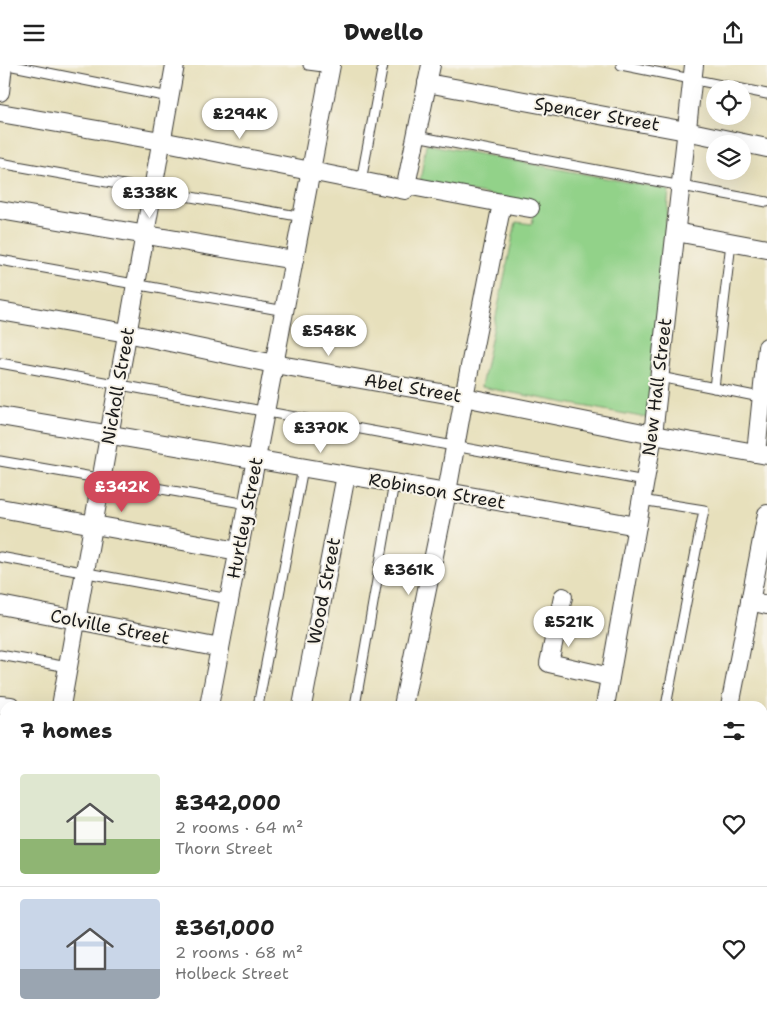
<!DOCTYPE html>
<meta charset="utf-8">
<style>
:root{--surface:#fff;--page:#f6f6f6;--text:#222;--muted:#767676;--line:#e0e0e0;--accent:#d1495b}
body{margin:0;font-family:"Shantell Sans",sans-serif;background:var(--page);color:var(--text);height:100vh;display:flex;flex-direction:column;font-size:19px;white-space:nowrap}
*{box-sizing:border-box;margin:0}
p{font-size:16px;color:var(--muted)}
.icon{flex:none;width:28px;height:28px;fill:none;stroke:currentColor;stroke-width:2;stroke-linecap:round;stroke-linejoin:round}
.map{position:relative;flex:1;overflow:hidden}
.sheet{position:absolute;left:0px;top:636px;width:768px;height:321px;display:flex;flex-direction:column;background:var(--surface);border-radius:15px 15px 0 0;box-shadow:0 5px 20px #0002}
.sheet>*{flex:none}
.controls{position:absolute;left:706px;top:15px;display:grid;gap:10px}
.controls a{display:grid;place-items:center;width:45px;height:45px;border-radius:50%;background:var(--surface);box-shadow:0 5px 20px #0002;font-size:25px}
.price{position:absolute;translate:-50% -42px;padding:0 11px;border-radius:18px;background:#fff;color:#222;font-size:16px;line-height:32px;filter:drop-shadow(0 1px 2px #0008)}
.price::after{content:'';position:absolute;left:50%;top:30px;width:15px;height:11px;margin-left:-8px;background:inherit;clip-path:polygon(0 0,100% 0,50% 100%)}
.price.on{background:var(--accent);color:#fff}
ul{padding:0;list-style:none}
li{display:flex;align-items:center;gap:15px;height:125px;padding:0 20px}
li+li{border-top:1px solid var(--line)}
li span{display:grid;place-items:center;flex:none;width:140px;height:100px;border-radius:5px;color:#555}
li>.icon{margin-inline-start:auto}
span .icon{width:60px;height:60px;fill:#fffc;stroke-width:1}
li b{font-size:21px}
h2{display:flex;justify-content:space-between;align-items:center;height:60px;padding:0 20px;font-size:21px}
header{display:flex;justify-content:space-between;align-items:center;height:65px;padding:0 20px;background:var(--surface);font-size:22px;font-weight:800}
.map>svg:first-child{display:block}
.green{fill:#92d289;stroke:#577752}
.building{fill:#d89c8d}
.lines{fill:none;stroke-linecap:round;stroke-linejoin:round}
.service-casing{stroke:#3a3934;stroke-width:11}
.minor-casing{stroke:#3a3934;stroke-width:20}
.primary-casing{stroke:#3a3934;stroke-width:30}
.service{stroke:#fff;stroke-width:9}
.minor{stroke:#fff;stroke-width:18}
.primary{stroke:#fff;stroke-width:28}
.labels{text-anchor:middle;stroke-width:4;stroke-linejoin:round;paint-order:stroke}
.street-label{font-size:18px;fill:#1c1c1c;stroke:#f7f3e8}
</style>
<header><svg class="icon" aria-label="menu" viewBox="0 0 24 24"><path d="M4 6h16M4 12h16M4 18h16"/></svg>Dwello<svg class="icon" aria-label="share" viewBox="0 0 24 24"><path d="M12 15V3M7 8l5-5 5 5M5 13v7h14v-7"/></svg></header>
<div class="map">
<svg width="767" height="957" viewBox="0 0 767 957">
<rect width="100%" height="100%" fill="#f7f3e8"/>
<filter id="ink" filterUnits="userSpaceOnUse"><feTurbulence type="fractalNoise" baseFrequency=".02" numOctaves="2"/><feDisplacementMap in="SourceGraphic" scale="10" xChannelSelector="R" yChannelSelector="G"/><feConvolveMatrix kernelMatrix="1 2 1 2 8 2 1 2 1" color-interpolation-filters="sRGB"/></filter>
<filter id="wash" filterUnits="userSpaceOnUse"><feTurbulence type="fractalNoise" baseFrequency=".0096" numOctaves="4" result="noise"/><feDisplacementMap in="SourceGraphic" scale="20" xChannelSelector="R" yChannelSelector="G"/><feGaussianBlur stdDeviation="1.12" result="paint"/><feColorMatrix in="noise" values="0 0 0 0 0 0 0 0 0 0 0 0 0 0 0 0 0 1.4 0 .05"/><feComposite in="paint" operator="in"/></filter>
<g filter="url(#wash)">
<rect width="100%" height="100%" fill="#e7e0bc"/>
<polygon class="green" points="426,79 669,125 647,353 481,322 516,157 532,159 536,139 420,117"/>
<g id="blocks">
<polygon class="building" points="700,952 723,952 729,954 729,952 750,952 749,957 698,957"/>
</g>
</g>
<g filter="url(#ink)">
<use href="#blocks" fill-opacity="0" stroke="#3a3934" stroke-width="1"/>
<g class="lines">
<defs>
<g id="service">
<polyline points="8,0 169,32"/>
<polyline points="308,0 331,3"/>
<polyline points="621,0 741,24"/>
<polyline points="742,24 767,29"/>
<polyline points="416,71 767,137"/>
<polyline points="0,98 303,152"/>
<polyline points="361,116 383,0"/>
<polyline points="0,195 285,246"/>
<polyline points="0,298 645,416"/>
<polyline points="660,312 765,333"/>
<polyline points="714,323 731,178"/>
<polyline points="0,396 248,439"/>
<polyline points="641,435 704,445 666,641"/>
<polyline points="0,492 229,534"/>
<polyline points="0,590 68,602"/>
<polyline points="258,641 303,403"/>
<polyline points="355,641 394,418"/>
<polyline points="0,815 5,819"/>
<polyline points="195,957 195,952"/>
<polyline points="609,957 610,952"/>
</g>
<g id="minor">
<polyline points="427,18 686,66 767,83"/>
<polyline points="0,27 3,0"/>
<polyline points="0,48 161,76 405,125 431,0"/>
<polyline points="502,138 530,143"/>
<polyline points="0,145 294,195"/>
<polyline points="676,167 767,184"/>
<polyline points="0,246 127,268 274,299 464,332 653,370 767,390"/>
<polyline points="0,351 447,427 637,461"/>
<polyline points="756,388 767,282"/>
<polyline points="0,443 238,486"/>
<polyline points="563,532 549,598 610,612"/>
<polyline points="750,536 767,540"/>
<polyline points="0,540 220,583"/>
<polyline points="0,640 11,641"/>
<polyline points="61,641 175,0"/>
<polyline points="209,641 331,0"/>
<polyline points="302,641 346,410"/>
<polyline points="403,641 447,427 464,332 502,138 406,120"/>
<polyline points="605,641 653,370 694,0"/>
<polyline points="730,641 767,449"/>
<polyline points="762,655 767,656"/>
<polyline points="0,703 5,714"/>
<polyline points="0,797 5,795"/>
<polyline points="149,957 150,952"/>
<polyline points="339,957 340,952"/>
<polyline points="549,957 550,952"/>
</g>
<g id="primary">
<polyline points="0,879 5,883"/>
<polyline points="84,952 89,957"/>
</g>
</defs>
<use href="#service" class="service-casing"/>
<use href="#minor" class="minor-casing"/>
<use href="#primary" class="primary-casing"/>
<use href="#service" class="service"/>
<use href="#minor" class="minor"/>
<use href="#primary" class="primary"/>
</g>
</g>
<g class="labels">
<g class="street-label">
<text transform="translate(597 49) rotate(10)" y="6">Spencer Street</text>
<text transform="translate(118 321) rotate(-80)" y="6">Nicholl Street</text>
<text transform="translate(657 322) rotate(-83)" y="6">New Hall Street</text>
<text transform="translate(413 323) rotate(10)" y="6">Abel Street</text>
<text transform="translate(437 426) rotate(10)" y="6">Robinson Street</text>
<text transform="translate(245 453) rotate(-79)" y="6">Hurtley Street</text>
<text transform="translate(324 526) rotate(-79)" y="6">Wood Street</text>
<text transform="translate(110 562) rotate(11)" y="6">Colville Street</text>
</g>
</g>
</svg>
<div class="controls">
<a><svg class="icon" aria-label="locate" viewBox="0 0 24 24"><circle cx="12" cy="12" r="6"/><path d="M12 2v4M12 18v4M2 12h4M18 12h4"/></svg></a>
<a><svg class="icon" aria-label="layers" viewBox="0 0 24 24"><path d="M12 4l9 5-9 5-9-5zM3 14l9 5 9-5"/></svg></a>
</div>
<b class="price" style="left:240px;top:75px">£294K</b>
<b class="price" style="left:150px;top:154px">£338K</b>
<b class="price" style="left:329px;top:292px">£548K</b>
<b class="price" style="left:321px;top:389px">£370K</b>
<b class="price on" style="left:122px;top:448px">£342K</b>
<b class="price" style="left:409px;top:531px">£361K</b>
<b class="price" style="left:569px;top:583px">£521K</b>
<section class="sheet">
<h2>7 homes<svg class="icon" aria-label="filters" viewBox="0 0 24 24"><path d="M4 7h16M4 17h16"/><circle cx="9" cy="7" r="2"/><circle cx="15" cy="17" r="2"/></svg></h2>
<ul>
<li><span style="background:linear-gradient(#dfe7d0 65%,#8fb573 0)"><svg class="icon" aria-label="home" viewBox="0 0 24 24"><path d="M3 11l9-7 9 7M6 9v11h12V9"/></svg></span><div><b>£342,000</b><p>2 rooms · 64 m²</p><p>Thorn Street</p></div><svg class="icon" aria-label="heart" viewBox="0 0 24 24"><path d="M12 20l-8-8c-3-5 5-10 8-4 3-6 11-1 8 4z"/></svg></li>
<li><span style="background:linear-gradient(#c9d6e8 70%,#9aa5b1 0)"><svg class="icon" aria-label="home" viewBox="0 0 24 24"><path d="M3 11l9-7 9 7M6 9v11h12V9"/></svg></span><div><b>£361,000</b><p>2 rooms · 68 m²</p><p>Holbeck Street</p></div><svg class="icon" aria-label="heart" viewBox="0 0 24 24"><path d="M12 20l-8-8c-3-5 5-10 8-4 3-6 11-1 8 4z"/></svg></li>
</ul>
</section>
</div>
